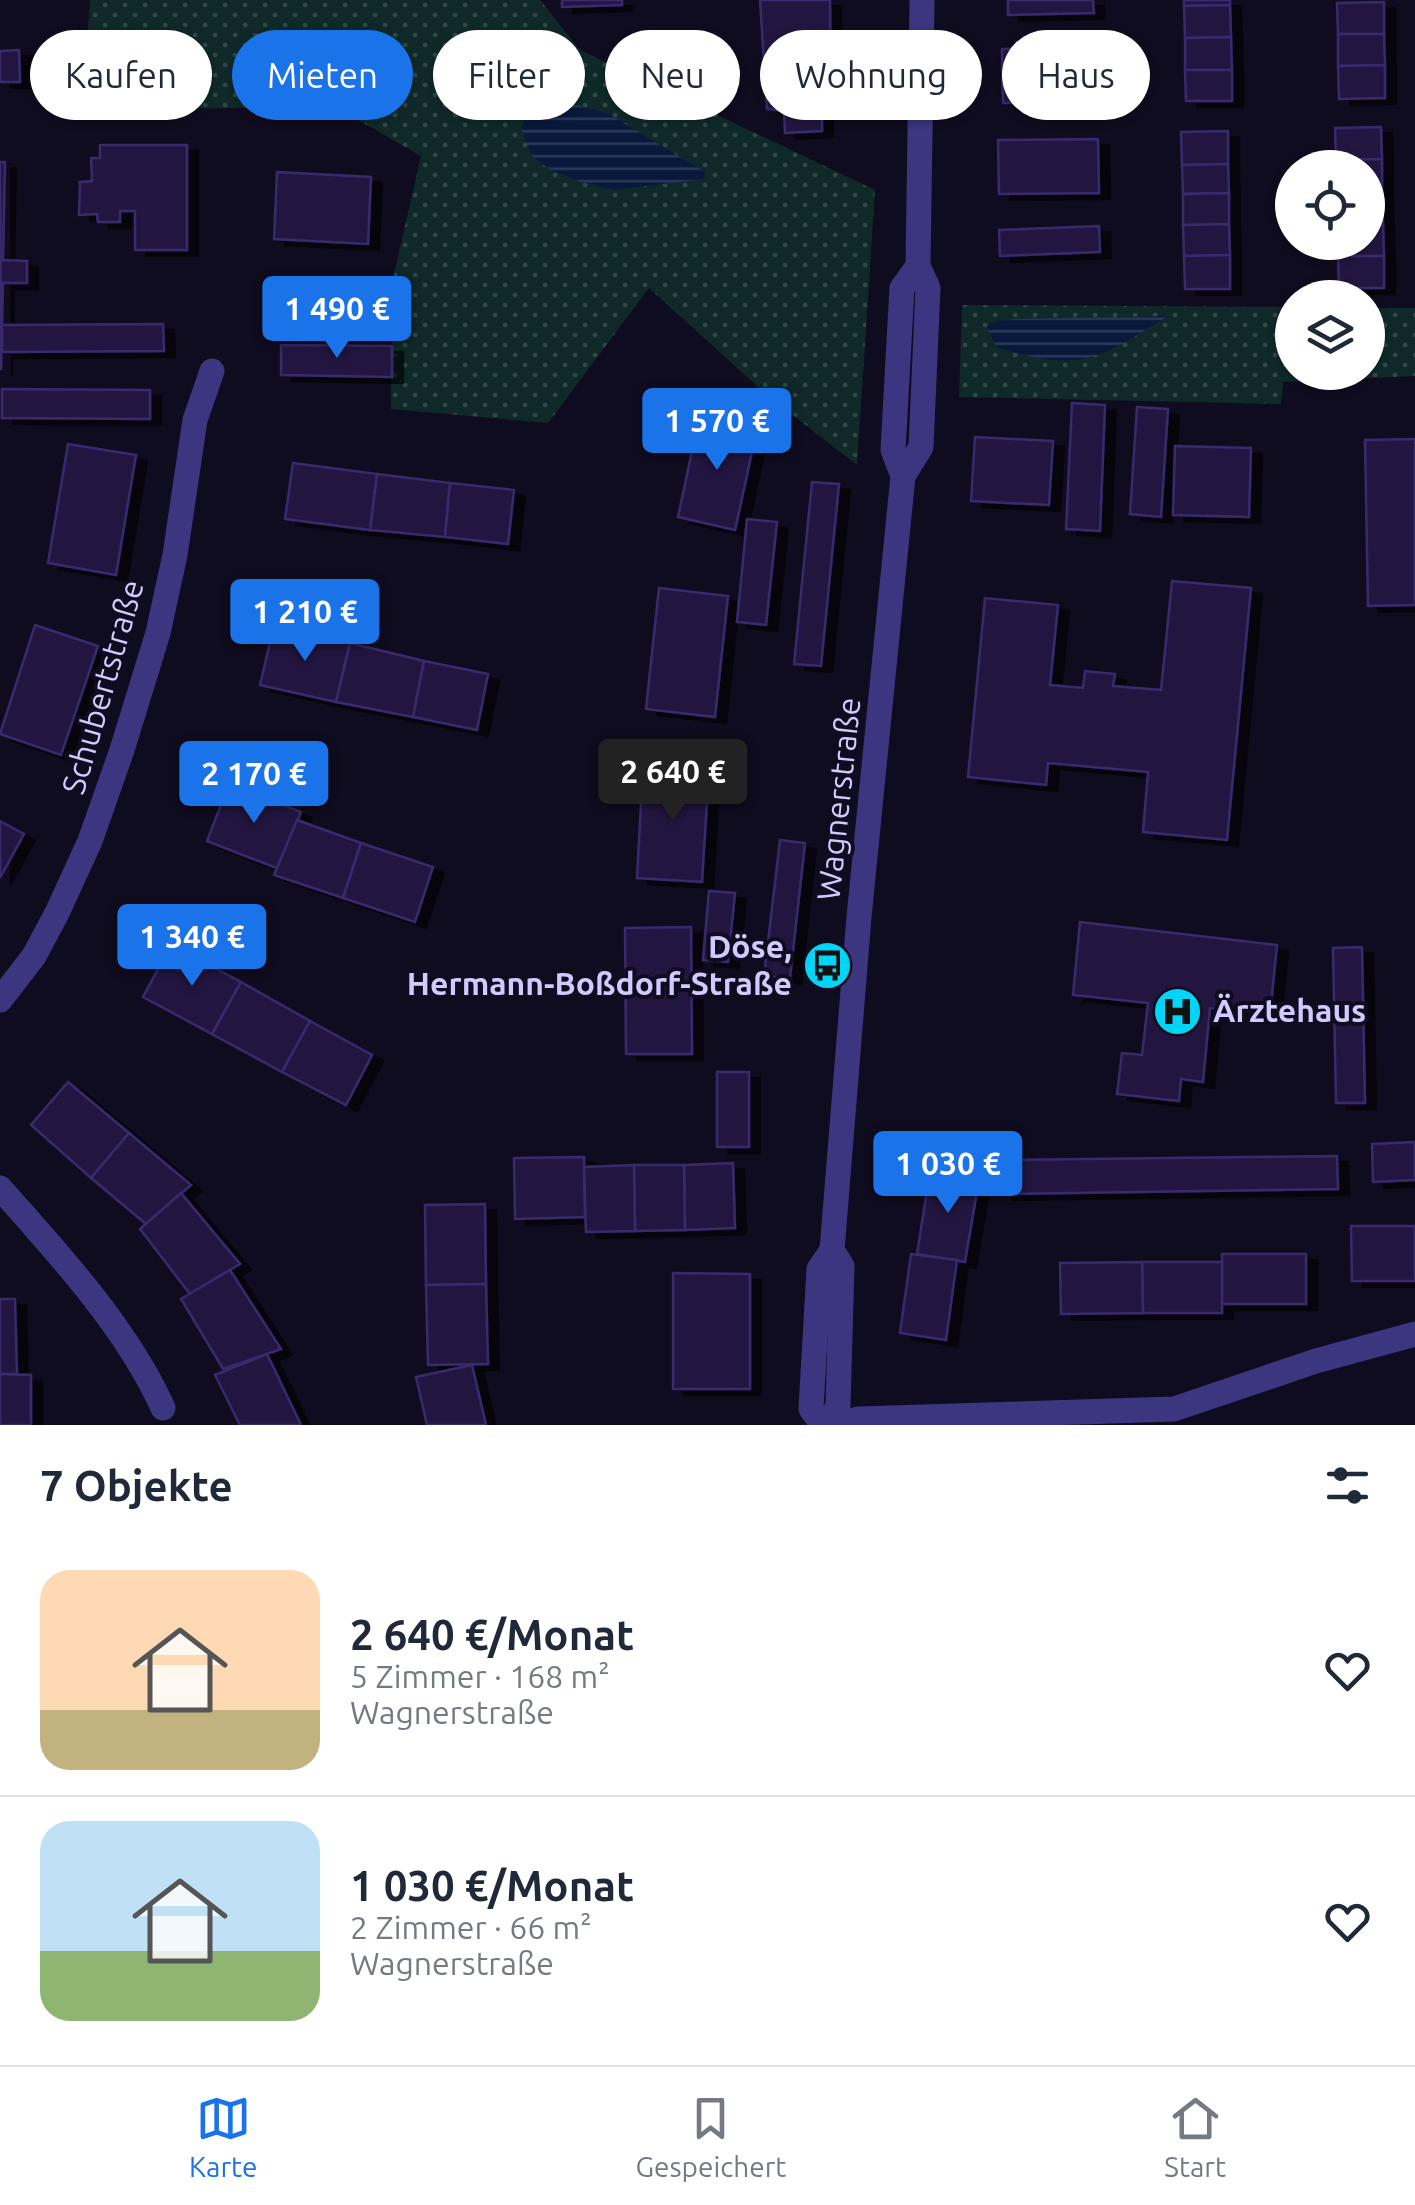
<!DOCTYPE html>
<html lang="de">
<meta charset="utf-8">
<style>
:root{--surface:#fff;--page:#f6f6f7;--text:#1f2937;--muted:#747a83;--line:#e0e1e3;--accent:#1a73e8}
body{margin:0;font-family:Ubuntu,sans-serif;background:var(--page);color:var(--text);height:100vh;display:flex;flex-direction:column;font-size:38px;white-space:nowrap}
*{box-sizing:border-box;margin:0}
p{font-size:32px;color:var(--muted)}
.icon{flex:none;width:55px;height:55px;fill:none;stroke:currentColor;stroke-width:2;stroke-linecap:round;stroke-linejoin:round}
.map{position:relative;height:1425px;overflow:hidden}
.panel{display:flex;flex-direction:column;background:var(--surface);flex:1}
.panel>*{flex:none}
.guide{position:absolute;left:30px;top:30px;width:1355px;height:90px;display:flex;gap:20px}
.fabs{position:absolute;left:1275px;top:150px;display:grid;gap:20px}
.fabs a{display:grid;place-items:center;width:110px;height:110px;border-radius:50%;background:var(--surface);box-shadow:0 2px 8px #0004;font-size:50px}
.price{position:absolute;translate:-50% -85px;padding:0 22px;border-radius:10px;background:var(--accent);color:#fff;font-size:32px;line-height:65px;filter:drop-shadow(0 2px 5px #0008)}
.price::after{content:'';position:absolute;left:50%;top:60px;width:30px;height:22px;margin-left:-15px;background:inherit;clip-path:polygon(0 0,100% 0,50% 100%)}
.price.selected{background:#222;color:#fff}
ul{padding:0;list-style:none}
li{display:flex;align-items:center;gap:30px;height:250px;padding:0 40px}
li+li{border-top:2px solid var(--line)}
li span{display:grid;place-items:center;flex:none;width:280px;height:200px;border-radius:30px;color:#555}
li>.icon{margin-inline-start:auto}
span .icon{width:120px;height:120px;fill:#fffc;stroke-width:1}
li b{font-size:42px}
h2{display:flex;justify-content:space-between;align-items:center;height:120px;padding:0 40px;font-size:42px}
.tag{padding:0 35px;border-radius:45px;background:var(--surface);box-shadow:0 2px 8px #0004;font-size:35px;line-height:90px}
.tag.selected{background:var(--accent);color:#fff}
.menu{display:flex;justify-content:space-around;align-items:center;height:140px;border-top:2px solid var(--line);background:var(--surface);font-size:28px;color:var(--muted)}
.menu a{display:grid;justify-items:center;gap:5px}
.menu .selected{color:var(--accent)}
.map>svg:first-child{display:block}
.park{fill:url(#park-dots)}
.water{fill:url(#water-rules)}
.building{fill:#211840;stroke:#39296d;stroke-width:2.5;filter:url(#shadow)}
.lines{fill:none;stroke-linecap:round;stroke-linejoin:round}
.minor{stroke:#3b367f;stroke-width:25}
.labels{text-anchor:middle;stroke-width:8;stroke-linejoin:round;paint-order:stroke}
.street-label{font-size:32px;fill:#d2caff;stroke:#100c1f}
.poi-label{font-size:32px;font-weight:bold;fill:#d2caff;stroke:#100c1f;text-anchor:end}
</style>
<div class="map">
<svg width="1415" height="1425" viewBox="0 0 1415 1425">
<defs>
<pattern id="park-dots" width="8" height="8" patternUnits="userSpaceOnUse" patternTransform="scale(2.5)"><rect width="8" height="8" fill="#0f2929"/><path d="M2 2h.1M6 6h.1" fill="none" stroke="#314749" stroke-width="1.8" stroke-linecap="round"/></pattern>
<pattern id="water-rules" width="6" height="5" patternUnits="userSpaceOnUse" patternTransform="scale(2.5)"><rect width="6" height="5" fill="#08193c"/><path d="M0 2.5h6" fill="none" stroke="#2b3959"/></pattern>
<filter id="shadow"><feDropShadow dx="11" dy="6" stdDeviation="0" flood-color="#0009"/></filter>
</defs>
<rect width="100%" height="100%" fill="#100c1f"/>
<g class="park">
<polygon points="90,0 540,0 580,50 875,190 857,465 767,395 649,288 548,423 391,409 392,283 421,156 334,106 82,111"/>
<polygon points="962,305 1292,307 1292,372 1368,372 1368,308 1415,308 1415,376 1283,382 1281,404 959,397"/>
</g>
<g class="water">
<polygon points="557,100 607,113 705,172 704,179 614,190 581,182 549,169 531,155 521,128 529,109"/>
<path d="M1168,316C1097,361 1080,373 996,347L987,327L993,322L1015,319Z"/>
</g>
<g class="building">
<polygon points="562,0 622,0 622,5 562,7"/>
<polygon points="760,0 830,0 831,110 822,110 822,131 785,133 784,111 767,109"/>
<polygon points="1008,0 1093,0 1094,13 1008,15"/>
<polygon points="1184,0 1230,0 1230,5 1184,6"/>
<polygon points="1384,2 1384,34 1338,34 1337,3"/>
<polygon points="1230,5 1231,37 1185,38 1184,6"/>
<polygon points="1338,34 1384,34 1385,65 1338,66"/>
<polygon points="1231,37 1232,70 1185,70 1185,38"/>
<polygon points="1096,48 1097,102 1003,103 1002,49"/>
<polygon points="19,50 20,82 0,82 0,51"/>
<polygon points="1385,65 1385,98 1339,99 1338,66"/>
<polygon points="1185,70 1232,70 1232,101 1186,101"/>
<polygon points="1381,127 1382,159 1336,160 1335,128"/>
<polygon points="1228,131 1228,164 1182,165 1181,132"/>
<polygon points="1098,139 1099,193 999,194 998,140"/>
<polygon points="100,145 187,145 187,250 135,250 135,211 120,211 120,222 98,222 97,214 79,215 80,182 92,181 91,158 100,158"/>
<polygon points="1382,159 1382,191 1368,191 1368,168 1336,168 1336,160"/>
<polygon points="0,162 5,162 3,260 27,261 27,283 3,283 1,370"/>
<polygon points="1228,164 1229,193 1183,194 1182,165"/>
<polygon points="277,172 371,177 368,244 274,239"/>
<polygon points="1368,191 1382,191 1383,225 1368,225"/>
<polygon points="1229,193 1229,224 1183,225 1183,194"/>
<polygon points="1229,224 1230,255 1184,256 1183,225"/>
<polygon points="1368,225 1383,225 1384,256 1338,256 1338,242 1368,242"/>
<polygon points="1099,226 1100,252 1000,256 999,230"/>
<polygon points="1230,255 1230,289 1185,289 1184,256"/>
<polygon points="1338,256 1384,256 1384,288 1339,288"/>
<rect x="288" y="283" width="104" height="29"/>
<polygon points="163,324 164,351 2,352 2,325"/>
<polygon points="281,345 392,346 392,377 281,375"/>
<polygon points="2,389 150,390 150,419 2,418"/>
<polygon points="1072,403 1105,405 1100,531 1066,529"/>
<polygon points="1137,407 1168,409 1161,517 1130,514"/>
<polygon points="699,418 757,429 735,530 678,517"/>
<polygon points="975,437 1053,441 1049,505 971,501"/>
<polygon points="1415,439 1415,605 1368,606 1365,440"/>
<polygon points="68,444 136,455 116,575 48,563"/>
<polygon points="1175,446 1251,448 1249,517 1173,515"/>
<polygon points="293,463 377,474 370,530 285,519"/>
<polygon points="377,474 450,483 445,537 370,530"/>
<polygon points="812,482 839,484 821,666 794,664"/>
<polygon points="450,483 514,490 508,544 445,537"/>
<polygon points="747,519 777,522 766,625 737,622"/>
<polygon points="1172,581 1251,588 1227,840 1143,832 1148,772 1048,763 1046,785 968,777 985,598 1058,605 1050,685 1083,688 1085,671 1115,674 1113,686 1161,690"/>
<polygon points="659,588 728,596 715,717 646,709"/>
<polygon points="35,625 98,646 61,755 0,734"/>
<polygon points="274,625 350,643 336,702 260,685"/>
<polygon points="350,643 424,661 413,717 336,702"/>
<polygon points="424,661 488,674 477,730 413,717"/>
<polygon points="643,766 709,770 702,882 637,878"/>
<polygon points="229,784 301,812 279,869 207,841"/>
<polygon points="297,820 361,843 343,898 274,875"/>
<polygon points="0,821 24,834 0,878"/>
<polygon points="780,840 805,843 790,978 764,976"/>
<polygon points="361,843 433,867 415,922 343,898"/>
<polygon points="709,891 735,893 728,962 703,960"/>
<polygon points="1080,922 1277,945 1270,1014 1210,1008 1203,1082 1181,1079 1179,1101 1117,1094 1122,1053 1142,1055 1148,1003 1073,995"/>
<polygon points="691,927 692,1054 626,1054 625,928"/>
<polygon points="171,945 241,982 212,1034 143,997"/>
<polygon points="1362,947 1365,1103 1336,1103 1333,948"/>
<polygon points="241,982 310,1021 282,1072 212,1034"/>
<polygon points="310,1021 372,1055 346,1105 282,1072"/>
<rect x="717" y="1072" width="32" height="75"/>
<polygon points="68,1082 129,1133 91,1178 31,1125"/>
<polygon points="129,1133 191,1185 146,1224 91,1178"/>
<polygon points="1415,1142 1415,1180 1373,1182 1372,1144"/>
<polygon points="1337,1156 1338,1189 1001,1194 1000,1160"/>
<polygon points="584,1157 585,1217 515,1219 514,1158"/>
<polygon points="733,1163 735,1228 685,1230 684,1165"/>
<polygon points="634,1165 684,1165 685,1230 635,1231"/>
<polygon points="634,1165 635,1231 586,1232 584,1167"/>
<polygon points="930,1171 979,1179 965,1262 917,1254"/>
<polygon points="181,1193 240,1264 190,1294 140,1229"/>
<polygon points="485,1204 486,1284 426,1285 425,1205"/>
<polygon points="1351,1226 1415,1226 1415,1281 1352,1281"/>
<polygon points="911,1254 957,1260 946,1340 900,1333"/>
<rect x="1222" y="1254" width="84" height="50"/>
<polygon points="1142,1262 1222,1262 1222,1313 1143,1313"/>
<polygon points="1142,1262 1143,1313 1061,1314 1060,1263"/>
<polygon points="230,1270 281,1349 223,1369 181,1299"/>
<polygon points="673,1273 750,1274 750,1389 673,1389"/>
<polygon points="486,1284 488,1364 428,1365 426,1285"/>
<polygon points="0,1299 15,1299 17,1374 0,1374"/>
<polygon points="267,1354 301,1425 240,1425 215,1375"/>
<polygon points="472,1365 486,1425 427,1425 416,1377"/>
<polygon points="0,1374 31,1375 31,1425 0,1425"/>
</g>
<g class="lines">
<g class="minor">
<polyline points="903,476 921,447 928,288 918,266 922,0"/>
<polyline points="0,1000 34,956 57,913 90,841 122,750 158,633 175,555 195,420 212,371"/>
<path d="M0,1188C58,1253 127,1328 163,1408"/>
<polyline points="823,1425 811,1409 819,1269 832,1250 859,917 903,476 893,450 902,288 918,266"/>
<polyline points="827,1425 838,1406 842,1266 832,1250"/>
<polyline points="835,1425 859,1419 1174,1409 1316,1361 1415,1334"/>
</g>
</g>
<defs>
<symbol id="bus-disc" viewBox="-11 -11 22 22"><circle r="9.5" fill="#00d5f5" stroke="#100c1f"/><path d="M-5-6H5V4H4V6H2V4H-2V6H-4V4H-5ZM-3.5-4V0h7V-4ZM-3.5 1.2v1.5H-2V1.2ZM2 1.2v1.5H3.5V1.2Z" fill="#111"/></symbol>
<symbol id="hospital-disc" viewBox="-11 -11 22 22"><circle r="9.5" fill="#00d5f5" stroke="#100c1f"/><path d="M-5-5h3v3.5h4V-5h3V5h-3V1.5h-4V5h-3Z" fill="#111"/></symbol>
</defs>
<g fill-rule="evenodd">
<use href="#bus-disc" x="800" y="938" width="55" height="55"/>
<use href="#hospital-disc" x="1150" y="984" width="55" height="55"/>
</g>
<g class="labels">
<g class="street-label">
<text transform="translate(103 687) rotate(-74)" y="11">Schubertstraße</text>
<text transform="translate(839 799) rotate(-84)" y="11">Wagnerstraße</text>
</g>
<g class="poi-label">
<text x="792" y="958">Döse,<tspan x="792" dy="37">Hermann-Boßdorf-Straße</tspan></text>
<text x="1213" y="1022" text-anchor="start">Ärztehaus</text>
</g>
</g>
</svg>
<div class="fabs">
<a><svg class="icon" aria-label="locate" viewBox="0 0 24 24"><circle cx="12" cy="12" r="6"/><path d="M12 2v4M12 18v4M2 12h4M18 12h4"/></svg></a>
<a><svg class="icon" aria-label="layers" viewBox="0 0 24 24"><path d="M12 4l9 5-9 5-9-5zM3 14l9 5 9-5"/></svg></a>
</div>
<b class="price" style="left:337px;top:361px">1 490 €</b>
<b class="price" style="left:717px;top:473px">1 570 €</b>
<b class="price" style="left:305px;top:664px">1 210 €</b>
<b class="price selected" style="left:673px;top:824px">2 640 €</b>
<b class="price" style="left:254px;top:826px">2 170 €</b>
<b class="price" style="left:192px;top:989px">1 340 €</b>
<b class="price" style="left:948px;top:1216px">1 030 €</b>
<div class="guide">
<a class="tag">Kaufen</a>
<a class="tag selected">Mieten</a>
<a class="tag">Filter</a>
<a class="tag">Neu</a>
<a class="tag">Wohnung</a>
<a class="tag">Haus</a>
</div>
</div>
<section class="panel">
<h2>7 Objekte<svg class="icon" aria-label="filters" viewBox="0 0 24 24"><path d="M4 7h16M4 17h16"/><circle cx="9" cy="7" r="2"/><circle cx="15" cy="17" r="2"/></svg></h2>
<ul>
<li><span style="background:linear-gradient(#ffd9b3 70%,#c2b280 0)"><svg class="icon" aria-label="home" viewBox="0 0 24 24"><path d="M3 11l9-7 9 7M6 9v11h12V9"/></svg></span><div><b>2 640 €/Monat</b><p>5 Zimmer · 168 m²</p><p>Wagnerstraße</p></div><svg class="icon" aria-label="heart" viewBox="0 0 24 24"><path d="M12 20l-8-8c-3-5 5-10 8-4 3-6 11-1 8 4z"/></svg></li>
<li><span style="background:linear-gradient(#bfe0f5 65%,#8fb573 0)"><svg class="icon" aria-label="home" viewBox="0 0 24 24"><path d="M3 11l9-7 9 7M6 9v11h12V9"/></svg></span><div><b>1 030 €/Monat</b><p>2 Zimmer · 66 m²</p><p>Wagnerstraße</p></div><svg class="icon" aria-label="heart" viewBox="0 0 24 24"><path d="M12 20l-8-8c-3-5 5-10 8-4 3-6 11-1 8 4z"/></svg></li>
</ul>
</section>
<nav class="menu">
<a class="selected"><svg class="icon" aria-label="map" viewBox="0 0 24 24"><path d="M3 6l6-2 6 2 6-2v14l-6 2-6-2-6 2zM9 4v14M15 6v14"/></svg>Karte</a>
<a><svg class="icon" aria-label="saved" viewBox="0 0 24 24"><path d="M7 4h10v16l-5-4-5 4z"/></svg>Gespeichert</a>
<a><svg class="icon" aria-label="home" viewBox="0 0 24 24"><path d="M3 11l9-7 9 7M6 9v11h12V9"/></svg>Start</a>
</nav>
